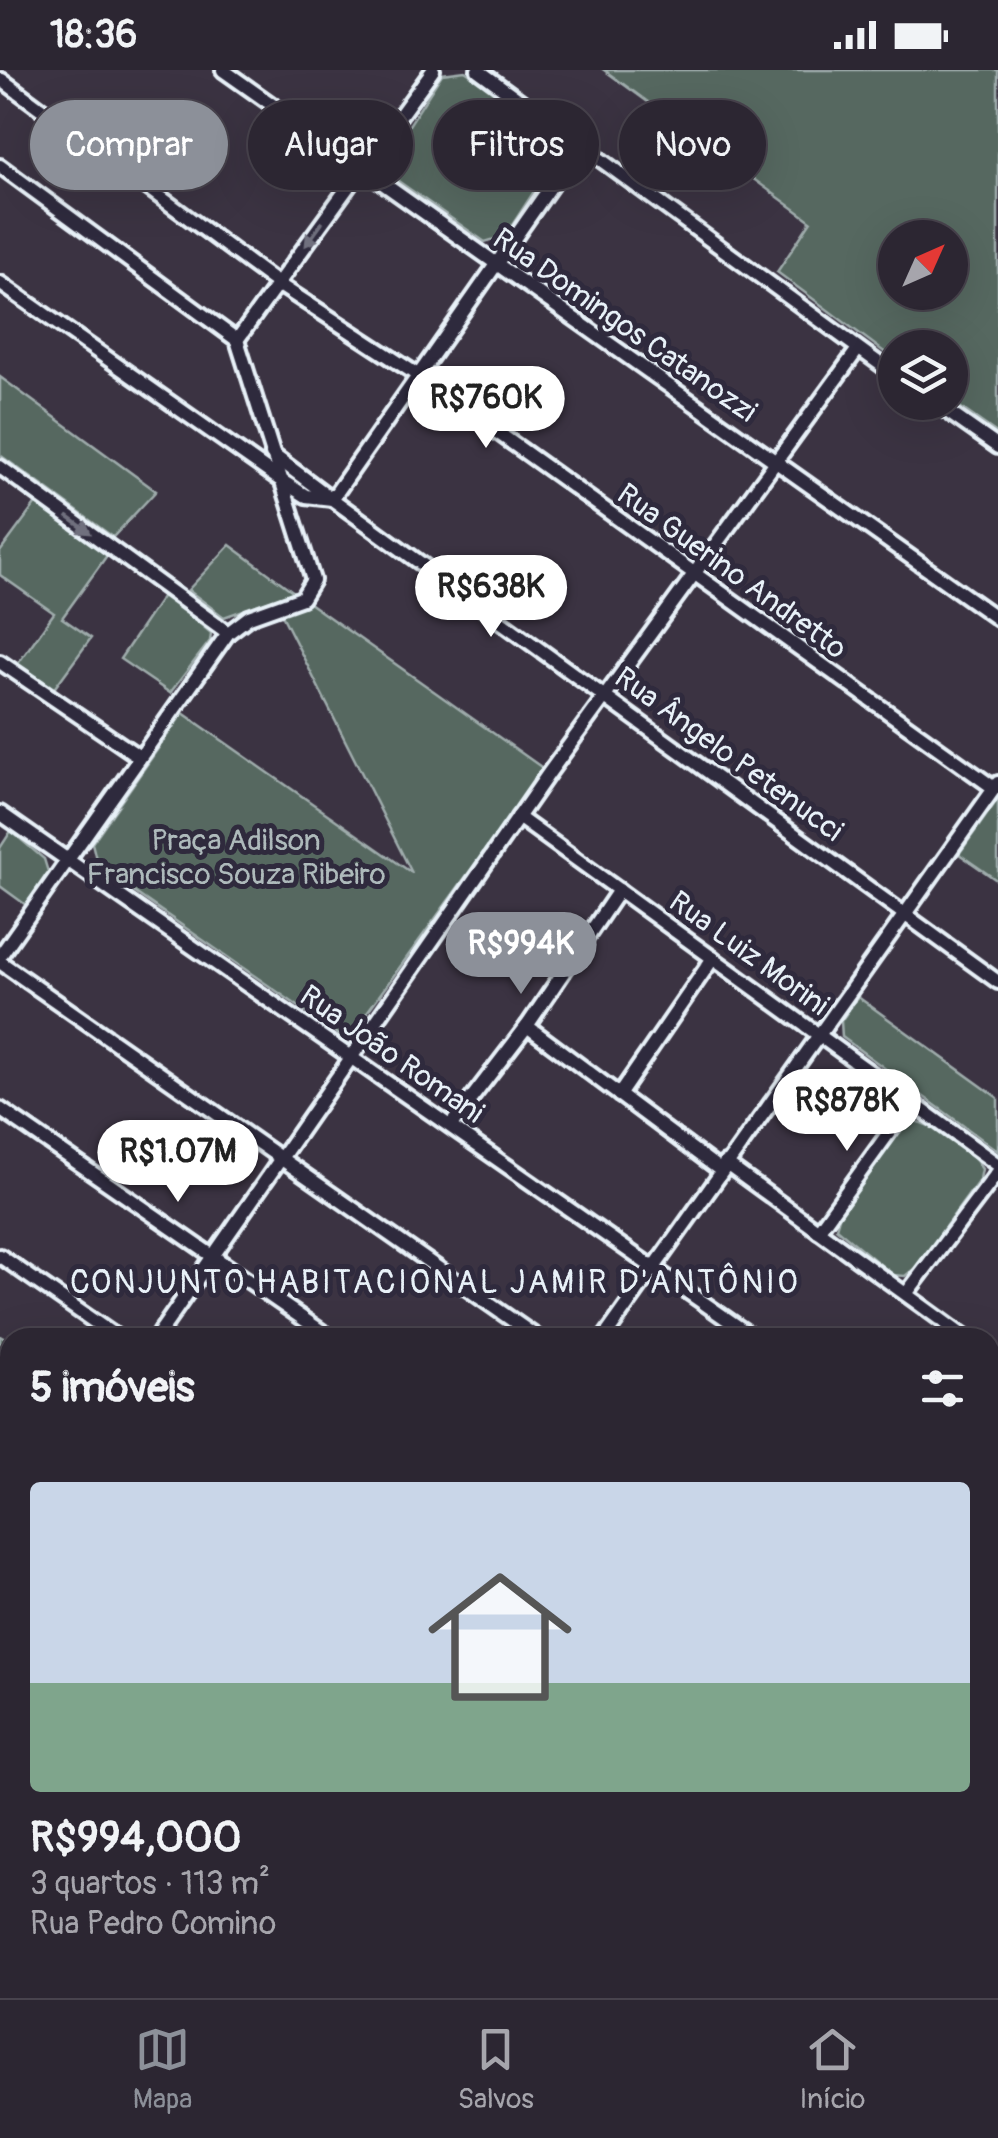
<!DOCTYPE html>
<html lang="pt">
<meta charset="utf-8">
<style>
:root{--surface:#2c2632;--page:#38323e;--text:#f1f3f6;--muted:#a6a5ac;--line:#48434d;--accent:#8c9099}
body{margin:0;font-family:Pangolin,sans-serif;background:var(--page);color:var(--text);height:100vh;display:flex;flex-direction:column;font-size:38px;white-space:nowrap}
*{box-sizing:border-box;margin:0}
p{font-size:32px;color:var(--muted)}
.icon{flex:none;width:55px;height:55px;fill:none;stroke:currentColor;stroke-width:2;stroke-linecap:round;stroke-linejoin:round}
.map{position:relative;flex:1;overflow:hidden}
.drawer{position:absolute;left:0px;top:1258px;width:1000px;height:672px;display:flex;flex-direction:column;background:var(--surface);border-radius:30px 30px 0 0;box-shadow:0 10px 40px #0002,0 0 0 2px var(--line)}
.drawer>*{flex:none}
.top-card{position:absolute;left:30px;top:30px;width:940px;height:90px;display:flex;gap:20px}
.needle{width:65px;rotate:45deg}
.fabs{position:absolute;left:878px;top:150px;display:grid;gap:20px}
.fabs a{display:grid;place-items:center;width:90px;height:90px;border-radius:50%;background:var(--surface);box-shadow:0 10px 40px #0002,0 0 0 2px var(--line);font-size:50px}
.price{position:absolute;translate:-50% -85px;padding:0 22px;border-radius:35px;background:#fff;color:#222;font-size:32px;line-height:65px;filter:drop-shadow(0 2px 5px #0008)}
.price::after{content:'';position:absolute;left:50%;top:60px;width:30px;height:22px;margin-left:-15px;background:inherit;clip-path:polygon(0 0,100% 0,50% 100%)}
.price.current{background:var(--accent);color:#fff}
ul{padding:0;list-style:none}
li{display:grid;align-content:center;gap:20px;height:530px;padding:0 30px}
li span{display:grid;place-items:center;height:310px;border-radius:10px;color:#555}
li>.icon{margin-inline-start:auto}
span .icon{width:180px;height:180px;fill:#fffc;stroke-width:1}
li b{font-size:42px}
h2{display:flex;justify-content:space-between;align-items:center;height:120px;padding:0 30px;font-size:42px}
.chip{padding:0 35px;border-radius:45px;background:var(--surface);box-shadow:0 10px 40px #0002,0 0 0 2px var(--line);font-size:35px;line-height:90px}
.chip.current{background:var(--accent);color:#fff}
.status{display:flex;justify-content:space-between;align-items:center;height:70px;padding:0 50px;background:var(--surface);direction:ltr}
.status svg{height:28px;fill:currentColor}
.tab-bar{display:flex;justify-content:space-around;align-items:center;height:140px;border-top:2px solid var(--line);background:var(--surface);font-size:28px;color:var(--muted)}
.tab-bar a{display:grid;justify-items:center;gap:5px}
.tab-bar .current{color:var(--accent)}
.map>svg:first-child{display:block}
.green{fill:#566860;stroke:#9facac;stroke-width:2.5;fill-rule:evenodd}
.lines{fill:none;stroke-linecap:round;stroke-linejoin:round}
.lane-casing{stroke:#e8f1f8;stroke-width:14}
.street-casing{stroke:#e8f1f8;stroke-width:20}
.lane{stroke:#2f2a3d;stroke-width:6}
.street{stroke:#2f2a3d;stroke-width:12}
.oneway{fill:#70707e}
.labels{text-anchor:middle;stroke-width:10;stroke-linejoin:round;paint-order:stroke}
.street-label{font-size:30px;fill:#e8f1f8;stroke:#2f2a3d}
.park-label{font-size:30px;fill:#aebabb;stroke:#2f2a3d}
.neighbourhood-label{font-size:32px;letter-spacing:2.5px;fill:#e8f1f8;stroke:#2f2a3d}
</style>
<div class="status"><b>18:36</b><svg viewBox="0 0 49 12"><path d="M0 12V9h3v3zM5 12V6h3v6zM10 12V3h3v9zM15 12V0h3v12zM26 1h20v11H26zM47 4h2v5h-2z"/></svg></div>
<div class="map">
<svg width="998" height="1928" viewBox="0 0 998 1928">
<rect width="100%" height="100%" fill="#3b3342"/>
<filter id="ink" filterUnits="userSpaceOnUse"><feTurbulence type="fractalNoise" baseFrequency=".01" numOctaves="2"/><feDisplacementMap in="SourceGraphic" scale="20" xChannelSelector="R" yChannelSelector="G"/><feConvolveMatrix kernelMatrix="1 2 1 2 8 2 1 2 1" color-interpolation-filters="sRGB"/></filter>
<g filter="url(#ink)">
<g class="green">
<path d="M604,0H998V364L950,330V278H895V290L777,202L811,151ZM895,168H950V222H895Z"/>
<polygon points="465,1 555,64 559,83 505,166 485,172 391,106 391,83 442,4"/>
<polygon points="0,307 156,421 113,467 0,385"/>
<polygon points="37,432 108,484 62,548 91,568 53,620 17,595 54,543 0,505 0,482"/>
<polygon points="230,475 294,522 224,547 188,520"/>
<polygon points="164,524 211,563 210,571 170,623 120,589"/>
<polygon points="309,533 544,699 349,967 341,966 98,797 92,773 183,643 412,803 281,543"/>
<polygon points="998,729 998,811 959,784"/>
<polygon points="11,761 44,789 48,802 26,835 0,816 0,778"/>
<polygon points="858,927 998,1028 998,1081 842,967 841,951"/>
<path d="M914,1051C936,1055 970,1079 982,1099L980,1109L915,1198L905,1206L893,1205L836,1158L841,1141L903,1056Z"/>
<polygon points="0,1266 10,1272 10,1920 943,1920 954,1928 0,1928"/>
</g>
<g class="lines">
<defs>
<polyline id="lane" points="965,1928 968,1920"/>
<g id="street">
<polyline points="223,0 998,549"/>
<polyline points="478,0 895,305"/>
<polyline points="2,10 278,214 416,304 994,718"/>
<polyline points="0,96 237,270 313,510 302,528 249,547 228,563 0,886"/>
<polyline points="0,213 279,409 306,426 332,429 998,912"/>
<polyline points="237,270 433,0"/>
<polyline points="934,332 998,377"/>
<polyline points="272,384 332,429 581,73"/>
<polyline points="0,397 228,563"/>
<polyline points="0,592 138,686"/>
<polyline points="0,743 754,1268"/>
<polyline points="518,747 998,1095"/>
<polyline points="0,892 538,1268"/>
<polyline points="527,956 720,1100"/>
<polyline points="619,1025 713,888"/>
<polyline points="0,1039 331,1268"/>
<polyline points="451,1055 527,956 619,820"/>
<polyline points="725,1093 966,1268"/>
<polyline points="818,1161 911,1032"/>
<polyline points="0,1186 118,1268"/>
<polyline points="906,1224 998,1102"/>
<polyline points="156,1268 549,703 858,279"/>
<polyline points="604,1268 998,713"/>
<polyline points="990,1304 998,1292"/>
<polyline points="990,1435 998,1441"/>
<polyline points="990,1578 998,1584"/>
<polyline points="990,1721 998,1727"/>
<polyline points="990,1864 998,1869"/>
</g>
</defs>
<use href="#lane" class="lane-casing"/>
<use href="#street" class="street-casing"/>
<use href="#lane" class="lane"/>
<use href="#street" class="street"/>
</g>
<defs><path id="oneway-solid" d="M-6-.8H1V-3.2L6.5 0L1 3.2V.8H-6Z" transform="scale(2.5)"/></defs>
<g class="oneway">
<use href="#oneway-solid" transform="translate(314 164) rotate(126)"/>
<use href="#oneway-solid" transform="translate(79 455) rotate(36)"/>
</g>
</g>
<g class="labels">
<g class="street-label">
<text transform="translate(625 255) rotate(35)" y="10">Rua Domingos Catanozzi</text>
<text transform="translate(732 501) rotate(36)" y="10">Rua Guerino Andretto</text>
<text transform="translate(729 684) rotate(36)" y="10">Rua Ângelo Petenucci</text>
<text transform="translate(749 883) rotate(36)" y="10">Rua Luiz Morini</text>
<text transform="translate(392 984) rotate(35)" y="10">Rua João Romani</text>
</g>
<g class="park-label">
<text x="236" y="780">Praça Adilson<tspan x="236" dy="34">Francisco Souza Ribeiro</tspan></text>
</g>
<g class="neighbourhood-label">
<text x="435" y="1223">CONJUNTO HABITACIONAL JAMIR D'ANTÔNIO</text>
</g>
</g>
</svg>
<div class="fabs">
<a><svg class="needle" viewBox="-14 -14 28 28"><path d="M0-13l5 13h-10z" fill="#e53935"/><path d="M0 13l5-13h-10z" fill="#a6a5ac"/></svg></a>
<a><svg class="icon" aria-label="layers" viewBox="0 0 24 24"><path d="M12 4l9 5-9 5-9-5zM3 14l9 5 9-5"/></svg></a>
</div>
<b class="price" style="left:486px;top:381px">R$760K</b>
<b class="price" style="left:491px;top:570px">R$638K</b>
<b class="price current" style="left:521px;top:927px">R$994K</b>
<b class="price" style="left:847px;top:1084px">R$878K</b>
<b class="price" style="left:178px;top:1135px">R$1.07M</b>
<div class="top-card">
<a class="chip current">Comprar</a>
<a class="chip">Alugar</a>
<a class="chip">Filtros</a>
<a class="chip">Novo</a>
</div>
<section class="drawer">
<h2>5 imóveis<svg class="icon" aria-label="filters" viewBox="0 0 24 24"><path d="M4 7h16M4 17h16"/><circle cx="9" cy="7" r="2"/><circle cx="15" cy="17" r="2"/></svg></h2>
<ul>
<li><span style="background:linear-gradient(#c9d6e8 65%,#7fa58c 0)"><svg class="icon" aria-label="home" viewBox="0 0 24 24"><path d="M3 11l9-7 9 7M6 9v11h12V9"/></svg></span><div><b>R$994,000</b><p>3 quartos · 113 m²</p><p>Rua Pedro Comino</p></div></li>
</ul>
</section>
</div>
<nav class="tab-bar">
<a class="current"><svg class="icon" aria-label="map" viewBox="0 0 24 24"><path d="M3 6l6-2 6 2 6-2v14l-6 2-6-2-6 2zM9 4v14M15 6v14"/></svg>Mapa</a>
<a><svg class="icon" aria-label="saved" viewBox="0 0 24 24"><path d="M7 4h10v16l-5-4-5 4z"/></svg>Salvos</a>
<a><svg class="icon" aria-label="home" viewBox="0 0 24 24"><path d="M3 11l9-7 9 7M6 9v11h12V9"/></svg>Início</a>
</nav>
